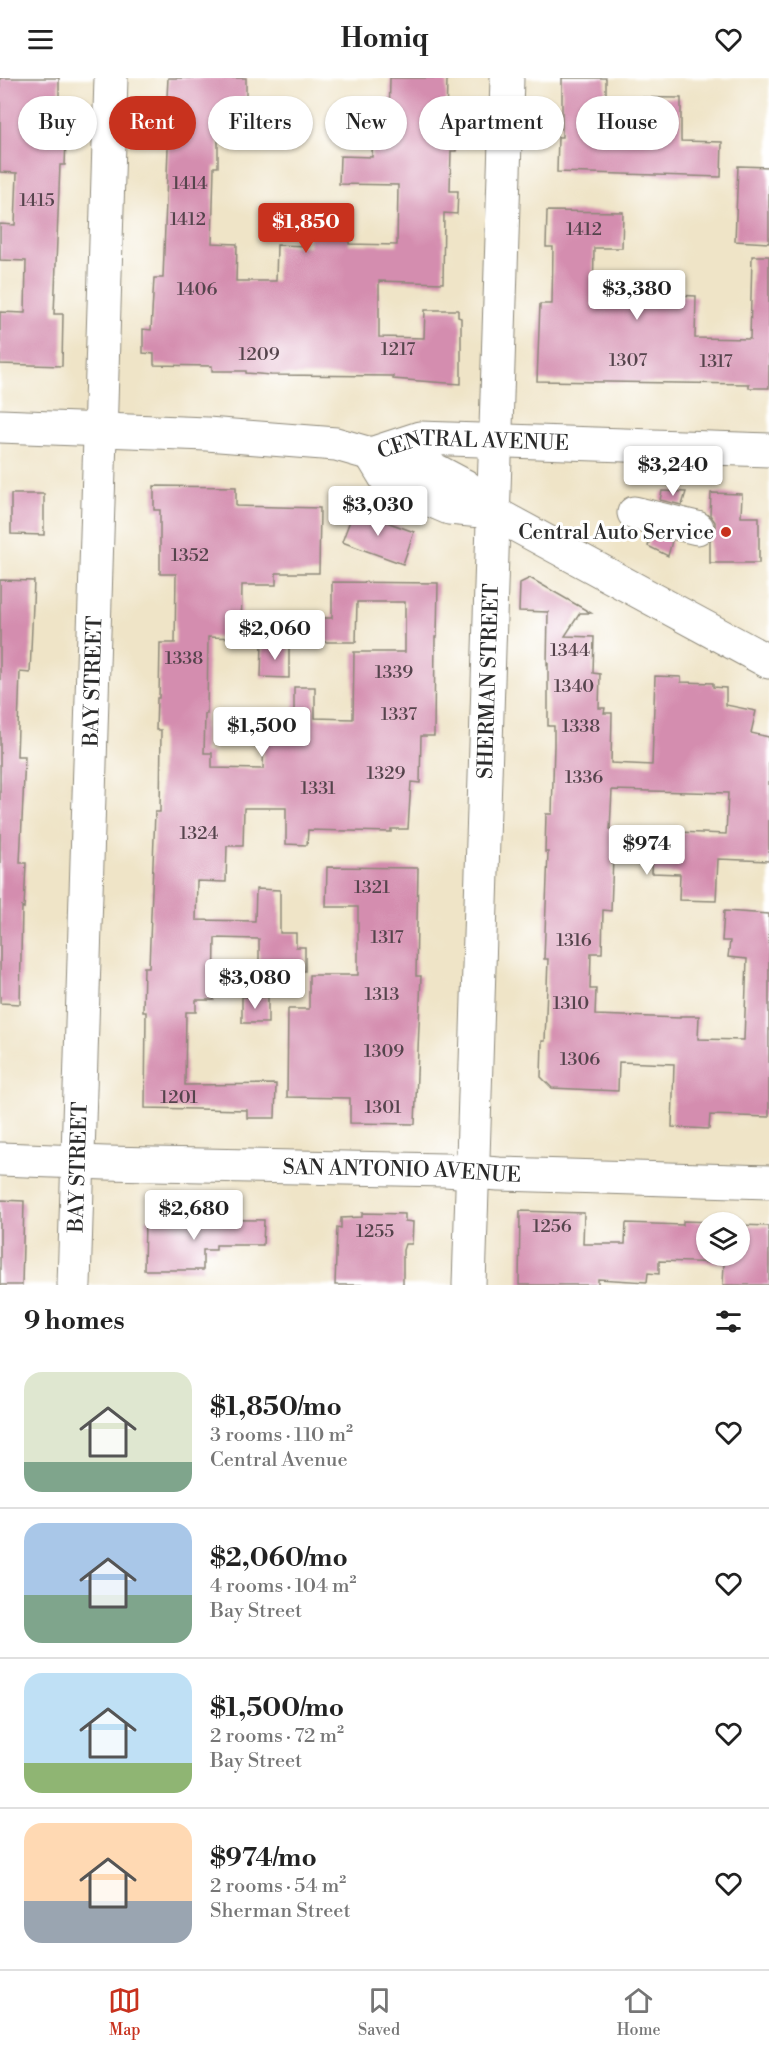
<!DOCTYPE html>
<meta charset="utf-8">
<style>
:root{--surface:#fff;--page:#f2f2f2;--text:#222;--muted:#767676;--line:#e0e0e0;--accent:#c8321e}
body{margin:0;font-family:"Libre Bodoni",serif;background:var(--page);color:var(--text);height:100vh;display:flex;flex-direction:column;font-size:22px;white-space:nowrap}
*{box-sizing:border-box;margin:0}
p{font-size:20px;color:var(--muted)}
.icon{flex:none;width:33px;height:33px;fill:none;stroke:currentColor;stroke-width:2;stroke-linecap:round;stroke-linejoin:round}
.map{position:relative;height:1207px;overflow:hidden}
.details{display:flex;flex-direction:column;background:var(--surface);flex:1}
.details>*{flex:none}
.hud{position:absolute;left:18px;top:18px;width:734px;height:54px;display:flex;gap:12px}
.tools{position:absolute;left:696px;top:1134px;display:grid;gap:12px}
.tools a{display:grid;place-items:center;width:54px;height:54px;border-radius:50%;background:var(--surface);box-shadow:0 2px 4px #0004;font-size:30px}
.price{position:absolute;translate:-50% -51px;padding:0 14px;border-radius:6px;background:#fff;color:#222;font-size:20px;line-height:39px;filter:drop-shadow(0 2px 3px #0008)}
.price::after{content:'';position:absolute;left:50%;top:36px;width:18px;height:14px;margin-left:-9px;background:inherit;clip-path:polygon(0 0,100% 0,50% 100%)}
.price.on{background:var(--accent);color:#fff}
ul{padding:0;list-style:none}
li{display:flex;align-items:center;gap:18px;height:150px;padding:0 24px}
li+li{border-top:2px solid var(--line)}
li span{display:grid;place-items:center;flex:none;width:168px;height:120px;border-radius:18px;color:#555}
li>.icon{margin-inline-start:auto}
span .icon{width:72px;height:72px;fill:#fffc;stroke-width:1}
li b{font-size:26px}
h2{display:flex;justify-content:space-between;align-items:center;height:72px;padding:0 24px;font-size:26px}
.tag{padding:0 21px;border-radius:27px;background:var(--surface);box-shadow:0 2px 4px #0004;font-size:21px;line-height:54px}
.tag.on{background:var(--accent);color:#fff}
header{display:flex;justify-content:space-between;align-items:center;height:78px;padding:0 24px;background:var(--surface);font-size:27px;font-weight:800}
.menu{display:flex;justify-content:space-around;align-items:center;height:84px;border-top:2px solid var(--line);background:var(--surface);font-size:16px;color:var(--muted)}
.menu a{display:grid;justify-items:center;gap:3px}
.menu .on{color:var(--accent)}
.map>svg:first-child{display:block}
.building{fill:#d48daf}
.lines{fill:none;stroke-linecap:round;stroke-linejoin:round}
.minor-casing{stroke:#8d8879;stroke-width:35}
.major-casing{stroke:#8d8879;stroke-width:35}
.minor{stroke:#fff;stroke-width:33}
.major{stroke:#fff;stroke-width:33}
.poi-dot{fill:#c8321e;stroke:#fff;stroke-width:2}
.labels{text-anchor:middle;stroke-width:6;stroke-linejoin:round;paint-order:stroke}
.number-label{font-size:18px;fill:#55444c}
.street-label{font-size:21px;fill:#2b2b2b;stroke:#fff}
.poi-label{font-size:21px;fill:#2b2b2b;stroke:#fff;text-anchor:end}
</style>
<header><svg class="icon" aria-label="menu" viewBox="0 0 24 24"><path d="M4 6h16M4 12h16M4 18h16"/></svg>Homiq<svg class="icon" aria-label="heart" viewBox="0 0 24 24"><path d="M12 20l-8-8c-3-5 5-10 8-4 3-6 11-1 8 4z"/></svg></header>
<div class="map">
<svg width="769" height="1207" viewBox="0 0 769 1207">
<rect width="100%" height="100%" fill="#fff"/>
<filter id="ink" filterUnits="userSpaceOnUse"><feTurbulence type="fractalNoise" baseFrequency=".0167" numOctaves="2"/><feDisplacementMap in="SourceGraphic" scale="12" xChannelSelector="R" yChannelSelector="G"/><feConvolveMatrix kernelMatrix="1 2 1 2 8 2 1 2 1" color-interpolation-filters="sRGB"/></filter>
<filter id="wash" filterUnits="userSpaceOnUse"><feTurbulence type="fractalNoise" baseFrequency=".008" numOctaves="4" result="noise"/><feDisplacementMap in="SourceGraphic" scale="24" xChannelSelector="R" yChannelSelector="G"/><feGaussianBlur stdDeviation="1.35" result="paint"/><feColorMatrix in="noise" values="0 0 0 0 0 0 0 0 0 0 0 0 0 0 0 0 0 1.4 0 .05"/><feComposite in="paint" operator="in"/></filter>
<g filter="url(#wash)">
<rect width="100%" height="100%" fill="#efe4c7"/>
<g id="blocks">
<g class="building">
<polygon points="0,0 59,0 59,23 56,23 56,61 66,62 65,87 60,87 54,236 63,236 62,288 0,286 0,234 25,235 26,183 0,182 0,146 15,147 17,95 0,94"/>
<polygon points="168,0 246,0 246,21 232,21 231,54 218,53 218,89 214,89 212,165 237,166 236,203 276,203 277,167 309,168 309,150 350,152 349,166 397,167 398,107 339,106 340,78 372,79 373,47 389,47 390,0 447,0 446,49 457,49 456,73 451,73 450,113 458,113 457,136 444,135 443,205 379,203 379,259 424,260 425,232 458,232 458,239 461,240 461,306 393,301 393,298 271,297 246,295 246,293 212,293 212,288 154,287 154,276 143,275 143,251 151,252 154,200 163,200 170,19 167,19"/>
<polygon points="562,0 606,0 606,19 681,20 681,63 722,64 721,99 557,94 558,59 562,59"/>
<polygon points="738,88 769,89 769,165 735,163"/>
<polygon points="547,133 623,134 622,170 594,170 593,227 630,228 630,215 696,218 695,260 750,261 752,178 769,178 769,310 749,310 749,306 537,303 540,226 552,226 553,169 546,169"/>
<polygon points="154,408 236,409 236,428 320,430 319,495 276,495 276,507 242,507 241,560 208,559 207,636 205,636 204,675 212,675 212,690 263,691 264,656 291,656 291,642 294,642 294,609 315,609 315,640 353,641 354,574 405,574 405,524 357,524 356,564 290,564 291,540 332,540 332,504 438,505 437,559 435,559 434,658 421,658 420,705 411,704 408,751 391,751 391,754 308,752 307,767 286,766 286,730 244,730 243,768 227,768 226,804 197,803 196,842 255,843 256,811 280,812 280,855 296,855 296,869 305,869 305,893 259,892 259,861 215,860 214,922 196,922 196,934 186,934 185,1007 276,1006 275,1040 247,1040 247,1032 145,1030 146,934 143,934 144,889 149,889 155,734 160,734 161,652 156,652 157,620 159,620 160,565 175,565 176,496 160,496 160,432 154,432"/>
<polygon points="662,413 686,414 682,427 660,422"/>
<polygon points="711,415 742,416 741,439 759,439 759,485 710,485 710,463 715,454 715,444 710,437"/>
<polygon points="11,416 44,416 44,457 11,456"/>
<polygon points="354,432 414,454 403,486 342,464"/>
<polygon points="651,458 672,463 668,478 648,468"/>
<polygon points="530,500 591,535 580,535 565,558 594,559 593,595 600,596 599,630 605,630 604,635 612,635 611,685 652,687 655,598 681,599 681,604 713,605 713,609 726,610 726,627 756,633 751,655 769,659 769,783 718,781 716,823 679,822 680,796 652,795 653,769 677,770 678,754 726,756 728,715 612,712 610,751 622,752 621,777 615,776 613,779 611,833 603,832 602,875 591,875 590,911 596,911 595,937 680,940 680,938 699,938 698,961 744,962 747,881 728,879 730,863 722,863 724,833 769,836 769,1039 710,1037 709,1051 672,1049 674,986 619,984 618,1013 552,1010 541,999 542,963 545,963 548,881 544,881 548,774 545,774 546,736 552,736 554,668 554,648 548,648 548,586 547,587 548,534 519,533 520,505"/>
<polygon points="0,502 34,503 30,595 20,594 17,678 25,678 20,785 26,785 24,830 22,829 20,926 0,925"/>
<polygon points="262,565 289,566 289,600 261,599"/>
<polygon points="327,789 418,790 416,898 421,898 415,1046 350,1045 350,1020 287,1019 288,931 309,931 309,897 358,897 358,829 326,829"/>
<rect x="242" y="919" width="26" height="26"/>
<polygon points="0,1122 24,1123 22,1207 0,1207"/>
<polygon points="520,1133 584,1135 583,1166 625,1166 626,1145 683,1147 683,1143 717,1144 706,1144 706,1178 740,1178 740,1147 769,1148 769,1207 723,1207 724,1185 659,1183 659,1196 648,1195 647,1204 598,1201 598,1207 519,1207"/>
<polygon points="362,1135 405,1136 405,1143 413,1144 412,1166 405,1166 403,1172 403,1207 335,1207 337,1149 341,1150 341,1140 362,1139"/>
<polygon points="145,1141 264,1142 263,1167 216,1167 216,1172 203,1172 203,1192 144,1192"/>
</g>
</g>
</g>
<g filter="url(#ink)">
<use href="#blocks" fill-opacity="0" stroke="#8d8879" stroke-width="1.5"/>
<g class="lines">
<defs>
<g id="minor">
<path id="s1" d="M371,376L420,360L769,372"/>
<polyline points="634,435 697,450"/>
<path id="s2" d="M0,1081L106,1085L445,1092L499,1096L769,1104"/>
<path id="s3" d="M74,1207L111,0"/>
<path id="s4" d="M469,1207L507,0"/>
</g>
<g id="major">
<polyline points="0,348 207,356 336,366 371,376 416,382 465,408 492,434 769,584"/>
<polyline points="371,376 388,404 449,430 492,434"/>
</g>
</defs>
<use href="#minor" class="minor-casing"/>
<use href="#major" class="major-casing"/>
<use href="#minor" class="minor"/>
<use href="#major" class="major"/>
</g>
</g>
<circle class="poi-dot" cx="726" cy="454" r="6"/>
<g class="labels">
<g class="number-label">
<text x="190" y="111">1414</text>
<text x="37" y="128">1415</text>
<text x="188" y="147">1412</text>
<text x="584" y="157">1412</text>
<text x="197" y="217">1406</text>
<text x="398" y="277">1217</text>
<text x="259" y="282">1209</text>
<text x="628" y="288">1307</text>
<text x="716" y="289">1317</text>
<text x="190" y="483">1352</text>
<text x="570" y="578">1344</text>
<text x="184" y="586">1338</text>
<text x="394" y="600">1339</text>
<text x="574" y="614">1340</text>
<text x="399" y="642">1337</text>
<text x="581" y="654">1338</text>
<text x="386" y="701">1329</text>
<text x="584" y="705">1336</text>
<text x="318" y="716">1331</text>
<text x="199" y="761">1324</text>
<text x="372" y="815">1321</text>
<text x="387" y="865">1317</text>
<text x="574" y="868">1316</text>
<text x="382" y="922">1313</text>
<text x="571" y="931">1310</text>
<text x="384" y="979">1309</text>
<text x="580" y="987">1306</text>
<text x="179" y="1025">1201</text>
<text x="383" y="1035">1301</text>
<text x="552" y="1154">1256</text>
<text x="375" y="1159">1255</text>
</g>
<g class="street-label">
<text dy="7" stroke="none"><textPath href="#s1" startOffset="104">CENTRAL AVENUE</textPath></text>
<text dy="7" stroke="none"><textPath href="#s4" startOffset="604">SHERMAN STREET</textPath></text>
<text dy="7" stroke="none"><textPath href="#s3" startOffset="604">BAY STREET</textPath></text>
<text dy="7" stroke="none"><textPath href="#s3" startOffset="118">BAY STREET</textPath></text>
<text dy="7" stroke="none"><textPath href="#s2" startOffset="402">SAN ANTONIO AVENUE</textPath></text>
</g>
<g class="poi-label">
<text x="714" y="461">Central Auto Service</text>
</g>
</g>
</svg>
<div class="tools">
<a><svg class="icon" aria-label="layers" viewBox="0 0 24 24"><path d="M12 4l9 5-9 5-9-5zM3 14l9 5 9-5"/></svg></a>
</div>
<b class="price on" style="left:306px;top:176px">$1,850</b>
<b class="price" style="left:637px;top:243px">$3,380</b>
<b class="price" style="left:673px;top:419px">$3,240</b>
<b class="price" style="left:378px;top:459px">$3,030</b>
<b class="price" style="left:275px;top:583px">$2,060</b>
<b class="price" style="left:262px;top:680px">$1,500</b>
<b class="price" style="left:647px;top:798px">$974</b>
<b class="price" style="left:255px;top:932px">$3,080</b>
<b class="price" style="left:194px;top:1163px">$2,680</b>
<div class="hud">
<a class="tag">Buy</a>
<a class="tag on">Rent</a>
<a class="tag">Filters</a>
<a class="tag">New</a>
<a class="tag">Apartment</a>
<a class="tag">House</a>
</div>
</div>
<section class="details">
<h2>9 homes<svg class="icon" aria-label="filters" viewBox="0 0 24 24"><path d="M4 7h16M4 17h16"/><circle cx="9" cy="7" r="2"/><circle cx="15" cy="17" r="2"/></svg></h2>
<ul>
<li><span style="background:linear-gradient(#dfe7d0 75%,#7fa58c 0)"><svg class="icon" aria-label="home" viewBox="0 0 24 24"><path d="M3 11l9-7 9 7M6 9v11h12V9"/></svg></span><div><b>$1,850/mo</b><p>3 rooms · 110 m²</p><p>Central Avenue</p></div><svg class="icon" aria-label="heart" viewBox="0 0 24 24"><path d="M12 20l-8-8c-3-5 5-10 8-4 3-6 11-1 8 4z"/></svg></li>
<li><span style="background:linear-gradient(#a9c7e8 60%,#7fa58c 0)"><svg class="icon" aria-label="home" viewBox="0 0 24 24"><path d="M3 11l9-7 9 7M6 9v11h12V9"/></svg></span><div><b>$2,060/mo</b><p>4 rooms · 104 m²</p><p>Bay Street</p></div><svg class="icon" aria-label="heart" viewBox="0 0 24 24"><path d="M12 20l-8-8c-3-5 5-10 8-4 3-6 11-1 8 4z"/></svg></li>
<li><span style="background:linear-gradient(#bfe0f5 75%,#8fb573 0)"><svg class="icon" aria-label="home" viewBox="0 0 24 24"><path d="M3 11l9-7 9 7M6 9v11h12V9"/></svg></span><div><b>$1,500/mo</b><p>2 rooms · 72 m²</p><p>Bay Street</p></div><svg class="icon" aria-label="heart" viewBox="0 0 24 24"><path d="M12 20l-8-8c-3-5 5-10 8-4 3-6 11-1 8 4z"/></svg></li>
<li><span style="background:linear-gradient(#ffd9b3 65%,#9aa5b1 0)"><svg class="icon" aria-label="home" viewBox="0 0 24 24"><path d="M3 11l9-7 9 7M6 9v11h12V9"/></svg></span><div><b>$974/mo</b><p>2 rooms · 54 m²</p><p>Sherman Street</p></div><svg class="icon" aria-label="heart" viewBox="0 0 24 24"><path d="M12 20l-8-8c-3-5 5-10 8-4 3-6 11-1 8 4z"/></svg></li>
</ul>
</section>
<nav class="menu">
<a class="on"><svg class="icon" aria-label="map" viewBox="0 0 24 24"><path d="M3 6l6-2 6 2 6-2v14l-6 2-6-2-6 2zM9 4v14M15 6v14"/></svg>Map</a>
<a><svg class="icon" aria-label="saved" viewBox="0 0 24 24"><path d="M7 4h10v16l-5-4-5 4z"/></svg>Saved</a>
<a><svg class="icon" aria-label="home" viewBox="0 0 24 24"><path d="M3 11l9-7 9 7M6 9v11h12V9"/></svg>Home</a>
</nav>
